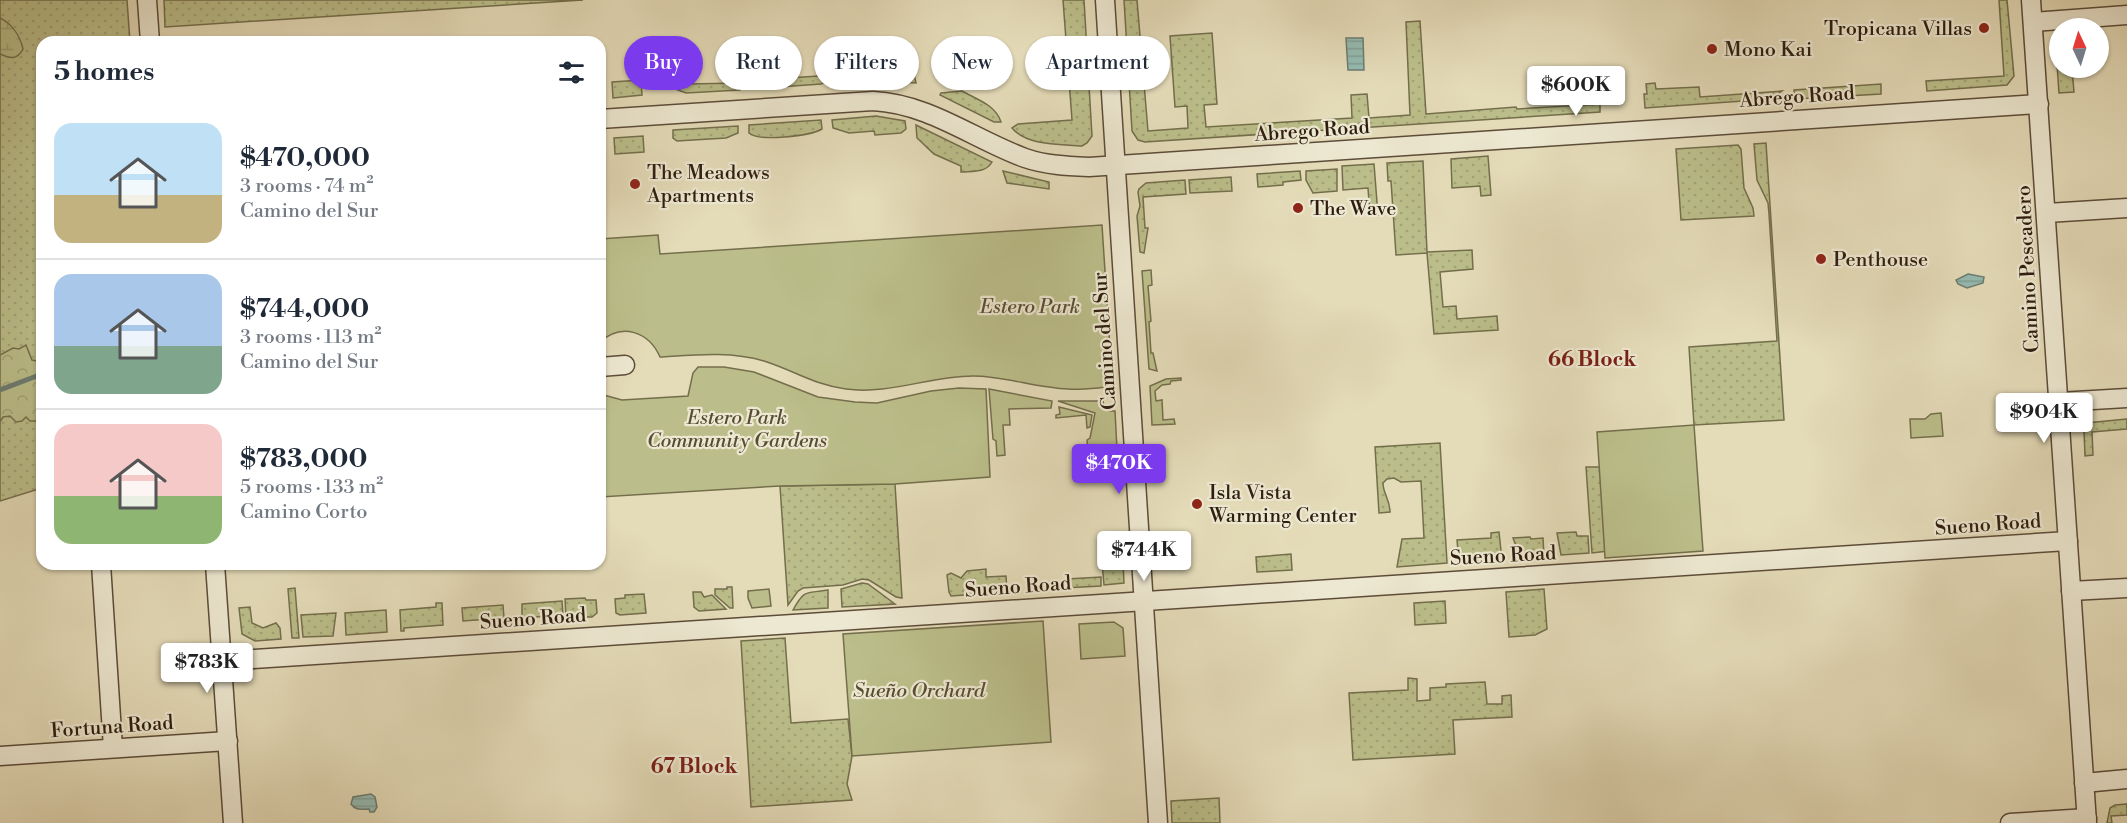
<!DOCTYPE html>
<meta charset="utf-8">
<style>
:root{--surface:#fff;--page:#f2f2f3;--text:#1f2937;--muted:#747a83;--line:#e0e1e3;--accent:#7c3aed}
body{margin:0;font-family:"Libre Bodoni",serif;background:var(--page);color:var(--text);height:100vh;display:flex;flex-direction:column;font-size:22px;white-space:nowrap}
*{box-sizing:border-box;margin:0}
p{font-size:20px;color:var(--muted)}
.icon{flex:none;width:33px;height:33px;fill:none;stroke:currentColor;stroke-width:2;stroke-linecap:round;stroke-linejoin:round}
.map{position:relative;flex:1;overflow:hidden}
.details{position:absolute;left:36px;top:36px;width:570px;height:534px;display:flex;flex-direction:column;background:var(--surface);border-radius:18px;box-shadow:0 2px 4px #0004}
.details>*{flex:none}
.top-card{position:absolute;left:624px;top:36px;width:570px;height:54px;display:flex;gap:12px}
.needle{width:39px;rotate:356deg}
.controls{position:absolute;left:2049px;top:18px;display:grid;gap:12px}
.controls a{display:grid;place-items:center;width:60px;height:60px;border-radius:50%;background:var(--surface);box-shadow:0 2px 4px #0004;font-size:30px}
.price{position:absolute;translate:-50% -51px;padding:0 14px;border-radius:6px;background:#fff;color:#222;font-size:20px;line-height:39px;filter:drop-shadow(0 2px 3px #0008)}
.price::after{content:'';position:absolute;left:50%;top:36px;width:18px;height:14px;margin-left:-9px;background:inherit;clip-path:polygon(0 0,100% 0,50% 100%)}
.price.on{background:var(--accent);color:#fff}
ul{padding:0;list-style:none}
li{display:flex;align-items:center;gap:18px;height:150px;padding:0 18px}
li+li{border-top:2px solid var(--line)}
li span{display:grid;place-items:center;flex:none;width:168px;height:120px;border-radius:18px;color:#555}
li>.icon{margin-inline-start:auto}
span .icon{width:72px;height:72px;fill:#fffc;stroke-width:1}
li b{font-size:26px}
h2{display:flex;justify-content:space-between;align-items:center;height:72px;padding:0 18px;font-size:26px}
.pill{padding:0 21px;border-radius:27px;background:var(--surface);box-shadow:0 2px 4px #0004;font-size:21px;line-height:54px}
.pill.on{background:var(--accent);color:#fff}
.map>svg:first-child{display:block}
.grass{fill:url(#grass-dots);stroke:#746e4c;stroke-width:1.5}
.forest{fill:url(#forest-crowns);stroke:#746e4c;stroke-width:1.5}
.wetland{fill:url(#wetland-marsh);stroke:#746e4c;stroke-width:1.5}
.green{fill:#bbbe8a;stroke:#746e4c;stroke-width:1.5}
.water{fill:url(#water-rules);stroke:#6c7c70;stroke-width:1.5}
.lines{fill:none;stroke-linecap:round;stroke-linejoin:round}
.stream{stroke:#6c7c70;stroke-width:5}
.minor-casing{stroke:#5c4c39;stroke-width:21}
.minor{stroke:#ede8d1;stroke-width:18}
.poi-dot{fill:#8f2418;stroke:#ede8d1;stroke-width:2}
.labels{text-anchor:middle;stroke-width:4.5;stroke-linejoin:round;paint-order:stroke}
.poi-label{font-size:20px;fill:#2e1d0f;stroke:#ede8d1;text-anchor:start}
.street-label{font-size:20px;fill:#2e1d0f;stroke:#ede8d1}
.park-label{font-size:20px;font-style:italic;fill:#584d34;stroke:#ede8d1}
.neighbourhood-label{font-size:21px;font-weight:bold;fill:#7a1f14;stroke:#ede8d1}
</style>
<div class="map">
<svg width="2127" height="823" viewBox="0 0 2127 823">
<defs>
<pattern id="grass-dots" width="8" height="8" patternUnits="userSpaceOnUse" patternTransform="scale(1.5)"><rect width="8" height="8" fill="#bbbe8a"/><path d="M2 2h.1M6 6h.1" fill="none" stroke="#a1a376" stroke-width="1.8" stroke-linecap="round"/></pattern>
<pattern id="forest-crowns" width="20" height="18" patternUnits="userSpaceOnUse" patternTransform="scale(1.5)"><rect width="20" height="18" fill="#bbbe8a"/><path d="M2 6a3 3 0 1 1 6 0M12 15a3 3 0 1 1 6 0" fill="none" stroke="#a1a376"/></pattern>
<pattern id="wetland-marsh" width="20" height="14" patternUnits="userSpaceOnUse" patternTransform="scale(1.5)"><rect width="20" height="14" fill="#bbbe8a"/><path d="M1 5h8M5 5V1M11 12h8M15 12V8" fill="none" stroke="#a1a376"/></pattern>
<pattern id="water-rules" width="6" height="5" patternUnits="userSpaceOnUse" patternTransform="scale(1.5)"><rect width="6" height="5" fill="#95bbb1"/><path d="M0 2.5h6" fill="none" stroke="#81a097"/></pattern>
</defs>
<rect width="100%" height="100%" fill="#e4dbb8"/>
<filter id="stains"><feTurbulence type="fractalNoise" baseFrequency=".00333" numOctaves="4"/><feColorMatrix values="0 0 0 0 .2 0 0 0 0 .09 0 0 0 0 .02 0 0 0 .5 -.17"/></filter>
<radialGradient id="worn" r=".72"><stop offset=".6" stop-color="#630" stop-opacity="0"/><stop offset="1" stop-color="#630" stop-opacity=".3"/></radialGradient>
<g class="grass">
<polygon points="0,0 127,0 130,42 42,42 42,488 0,501"/>
<polygon points="164,0 583,0 165,27"/>
<path d="M1063,0H1084L1092,136L1087,143L1082,146C1060,144 1027,146 1012,128L1018,124L1072,120Z"/>
<polygon points="1124,0 1137,0 1148,131 1188,128 1187,106 1175,107 1170,36 1212,33 1217,104 1204,105 1206,127 1352,118 1351,95 1367,94 1369,118 1410,115 1406,22 1420,21 1426,114 1516,107 1517,109 1600,104 1600,112 1145,142 1138,140 1132,131"/>
<polygon points="1999,0 2007,0 2014,76 2007,85 1927,91 1926,81 2004,76"/>
<polygon points="2059,44 2060,68 2072,68 2074,92 2059,93 2056,50"/>
<polygon points="900,70 914,74 916,83 885,81 849,83 841,79 855,73"/>
<polygon points="819,76 829,80 821,84 765,88 760,85 766,80 772,79"/>
<polygon points="641,80 642,95 613,98 612,82"/>
<polygon points="740,83 745,86 740,90 686,93 678,90 688,84"/>
<polygon points="1655,83 1656,89 1699,87 1700,97 1782,91 1771,99 1645,108 1644,94 1647,94 1646,84"/>
<path d="M962,91C976,99 996,105 1001,122H994L940,95L941,93Z"/>
<polygon points="876,116 905,121 906,129 901,133 875,135 874,131 849,133 833,128 832,120"/>
<path d="M821,120L822,129C810,136 759,142 749,133V125Z"/>
<path d="M916,125L992,162C986,173 973,171 961,172V166L934,154L917,138Z"/>
<polygon points="738,126 738,133 726,138 677,141 673,138 673,130"/>
<polygon points="643,136 644,152 615,154 614,138"/>
<polygon points="1766,143 1784,420 1694,425 1689,347 1777,341 1769,214 1768,203 1757,180 1754,144"/>
<polygon points="1738,145 1741,149 1744,188 1753,208 1754,216 1681,220 1676,149"/>
<polygon points="1488,156 1491,195 1481,196 1480,186 1452,188 1451,159"/>
<polygon points="1423,161 1427,252 1472,250 1473,269 1440,272 1443,307 1456,306 1457,319 1497,316 1498,330 1434,334 1427,253 1396,255 1391,181 1388,181 1387,163"/>
<polygon points="1374,164 1378,215 1370,215 1368,188 1343,190 1342,166"/>
<polygon points="1337,169 1337,191 1313,193 1306,180 1306,171"/>
<polygon points="1003,171 1049,182 1049,189 1007,183"/>
<polygon points="1300,171 1301,180 1283,182 1283,185 1258,187 1257,174"/>
<polygon points="1231,177 1232,191 1190,193 1189,180"/>
<polygon points="1185,180 1186,194 1143,197 1145,228 1148,228 1144,253 1140,252 1137,216 1140,206 1138,192 1139,189 1146,183"/>
<polygon points="2127,419 2127,429 2092,432 2093,455 2085,456 2084,432 2086,423"/>
<path d="M1440,443L1447,563L1397,567L1402,539L1424,538L1421,481L1401,482L1394,478L1387,479L1383,483C1383,494 1390,499 1390,512L1379,513L1375,447Z"/>
<polygon points="1586,467 1600,467 1608,551 1592,553"/>
<polygon points="895,484 902,598 896,597 869,580 862,579 843,585 803,588 798,591 788,605 780,486"/>
<polygon points="1499,532 1502,560 1459,562 1457,540 1491,538 1491,533"/>
<polygon points="1576,532 1577,536 1588,536 1589,553 1561,555 1557,533"/>
<polygon points="1530,537 1531,539 1543,538 1544,557 1521,559 1513,538"/>
<polygon points="1291,554 1292,570 1257,572 1256,557"/>
<polygon points="1123,560 1124,583 1104,585 1102,562"/>
<polygon points="986,569 986,577 1006,576 1007,592 951,596 949,592 947,575 951,573 961,578 967,571"/>
<polygon points="1101,577 1101,586 1044,589 1043,583 1066,582 1067,579"/>
<polygon points="862,583 868,584 895,604 842,607 841,589"/>
<polygon points="727,587 732,587 733,608 730,608 715,595 715,589 727,589"/>
<polygon points="295,588 299,638 292,638 288,589"/>
<polygon points="1544,589 1547,629 1535,635 1509,637 1506,592"/>
<path d="M828,590V608L793,610C805,588 806,594 828,590Z"/>
<polygon points="701,592 704,597 712,595 726,609 699,611 694,607 693,592"/>
<polygon points="644,594 646,613 620,615 616,613 615,599 625,598 625,595"/>
<polygon points="585,598 586,600 596,600 597,613 592,617 566,617 565,599"/>
<polygon points="562,601 563,615 522,618 522,604"/>
<polygon points="1445,601 1446,623 1415,625 1414,603"/>
<polygon points="436,603 442,603 443,625 404,628 404,631 401,631 400,610 436,607"/>
<polygon points="503,605 504,618 463,621 462,608"/>
<polygon points="250,607 252,623 263,628 276,623 280,628 281,639 255,641 242,634 239,608"/>
<polygon points="386,610 387,632 346,635 345,613"/>
<polygon points="336,613 333,636 303,637 301,615"/>
<polygon points="785,638 791,723 848,719 852,756 847,784 852,800 751,807 741,641"/>
<polygon points="1408,678 1417,679 1417,701 1430,700 1430,688 1446,687 1446,684 1485,682 1487,704 1502,704 1502,696 1511,695 1512,717 1453,720 1455,754 1353,760 1349,693 1408,690"/>
<polygon points="1219,798 1220,823 1172,823 1171,801"/>
<polygon points="2127,804 2127,815 2111,816 2112,823 2107,823 2110,808 2115,805"/>
</g>
<polygon class="forest" points="26,345 32,360 42,362 42,421 30,421 26,417 22,421 16,422 10,416 3,417 0,422 0,355 13,348 19,349"/>
<path class="wetland" d="M0,18C12,24 20,36 23,49C17,60 11,59 0,54Z"/>
<g class="green">
<polygon points="1881,84 1881,94 1795,99 1794,90"/>
<path d="M1102,225L1111,364L1112,384L1109,387C1095,388 1081,390 1068,389C1036,388 1005,376 973,376C930,376 889,395 846,389C814,385 793,370 764,361C730,351 694,355 660,357C649,332 622,322 600,342V239L658,235L660,254Z"/>
<polygon points="1151,270 1152,285 1148,286 1151,321 1149,322 1151,353 1153,353 1157,371 1149,369 1142,271"/>
<polygon points="698,367 724,367 754,372 818,397 855,402 877,403 931,391 959,388 986,389 990,477 895,484 780,486 600,497 600,394 622,400 688,396 693,373"/>
<polygon points="1181,378 1181,380 1171,381 1170,384 1162,385 1155,391 1156,401 1162,400 1163,420 1174,419 1175,424 1152,425 1150,386 1166,379"/>
<polygon points="989,389 1052,401 1051,408 1009,409 1010,425 1003,425 1005,455 997,456 996,441 993,439"/>
<polygon points="1058,401 1103,401 1104,406 1109,411 1115,411 1118,469 1090,471 1087,440 1090,438 1095,413"/>
<polygon points="1059,407 1092,415 1090,427 1087,428 1086,415 1056,418 1056,415 1060,414"/>
<polygon points="1941,413 1943,436 1911,438 1910,419 1925,419 1931,414"/>
<polygon points="1694,425 1703,551 1605,558 1597,432"/>
<polygon points="769,589 771,606 752,608 748,598 748,591"/>
<polygon points="1043,621 1051,742 852,756 843,634"/>
<polygon points="1114,622 1123,628 1125,656 1081,659 1079,624"/>
</g>
<g class="water">
<polygon points="1346,38 1363,38 1364,70 1348,70"/>
<polygon points="1968,274 1984,277 1983,283 1967,288 1958,284 1956,280"/>
<path d="M371,794L375,797L377,807L374,812H370L369,809C361,809 356,811 351,804L353,797Z"/>
</g>
<g class="lines">
<polyline class="stream" points="0,390 42,374"/>
<defs>
<g id="minor">
<polyline points="147,0 150,42"/>
<polyline points="1105,0 1158,823"/>
<polyline points="2031,0 2087,823"/>
<polyline points="2033,22 2127,15"/>
<path d="M600,119L873,101C930,104 973,139 1025,158C1045,165 1067,166 1089,167L2039,104"/>
<polyline points="2047,213 2127,208"/>
<polyline points="600,367 625,365"/>
<polyline points="2059,402 2127,398"/>
<polyline points="101,564 113,748"/>
<polyline points="215,564 233,823"/>
<polyline points="2071,591 2127,588"/>
<polyline points="223,661 2068,541"/>
<polyline points="0,756 228,741"/>
<polyline points="2084,783 2127,779"/>
<polyline points="2010,823 2087,818"/>
</g>
</defs>
<use href="#minor" class="minor-casing"/>
<use href="#minor" class="minor"/>
</g>
<g class="poi-dot">
<circle cx="1984" cy="28" r="6"/>
<circle cx="1712" cy="49" r="6"/>
<circle cx="635" cy="184" r="6"/>
<circle cx="1298" cy="208" r="6"/>
<circle cx="1821" cy="259" r="6"/>
<circle cx="1197" cy="504" r="6"/>
</g>
<g class="labels">
<g class="poi-label">
<text x="1972" y="35" text-anchor="end">Tropicana Villas</text>
<text x="1724" y="56">Mono Kai</text>
<text x="647" y="179">The Meadows<tspan x="647" dy="23">Apartments</tspan></text>
<text x="1310" y="215">The Wave</text>
<text x="1833" y="266">Penthouse</text>
<text x="1209" y="499">Isla Vista<tspan x="1209" dy="23">Warming Center</tspan></text>
</g>
<g class="street-label">
<text transform="translate(1797 96) rotate(-4)" y="7">Abrego Road</text>
<text transform="translate(1312 130) rotate(-4)" y="7">Abrego Road</text>
<text transform="translate(2027 269) rotate(-93)" y="7">Camino Pescadero</text>
<text transform="translate(1104 341) rotate(-94)" y="7">Camino del Sur</text>
<text transform="translate(1988 524) rotate(-4)" y="7">Sueno Road</text>
<text transform="translate(1503 555) rotate(-3)" y="7">Sueno Road</text>
<text transform="translate(1018 586) rotate(-4)" y="7">Sueno Road</text>
<text transform="translate(533 618) rotate(-4)" y="7">Sueno Road</text>
<text transform="translate(112 726) rotate(-4)" y="7">Fortuna Road</text>
</g>
<g class="park-label">
<text x="1030" y="313">Estero Park</text>
<text x="737" y="424">Estero Park<tspan x="737" dy="23">Community Gardens</tspan></text>
<text x="919" y="697">Sueño Orchard</text>
</g>
<g class="neighbourhood-label">
<text x="1592" y="366">66 Block</text>
<text x="694" y="773">67 Block</text>
</g>
</g>
<rect width="100%" height="100%" filter="url(#stains)"/>
<rect width="100%" height="100%" fill="url(#worn)"/>
</svg>
<div class="controls">
<a><svg class="needle" viewBox="-14 -14 28 28"><path d="M0-13l5 13h-10z" fill="#e53935"/><path d="M0 13l5-13h-10z" fill="#747a83"/></svg></a>
</div>
<b class="price" style="left:1576px;top:117px">$600K</b>
<b class="price" style="left:2044px;top:444px">$904K</b>
<b class="price on" style="left:1119px;top:495px">$470K</b>
<b class="price" style="left:1144px;top:582px">$744K</b>
<b class="price" style="left:207px;top:694px">$783K</b>
<div class="top-card">
<a class="pill on">Buy</a>
<a class="pill">Rent</a>
<a class="pill">Filters</a>
<a class="pill">New</a>
<a class="pill">Apartment</a>
</div>
<section class="details">
<h2>5 homes<svg class="icon" aria-label="filters" viewBox="0 0 24 24"><path d="M4 7h16M4 17h16"/><circle cx="9" cy="7" r="2"/><circle cx="15" cy="17" r="2"/></svg></h2>
<ul>
<li><span style="background:linear-gradient(#bfe0f5 60%,#c2b280 0)"><svg class="icon" aria-label="home" viewBox="0 0 24 24"><path d="M3 11l9-7 9 7M6 9v11h12V9"/></svg></span><div><b>$470,000</b><p>3 rooms · 74 m²</p><p>Camino del Sur</p></div></li>
<li><span style="background:linear-gradient(#a9c7e8 60%,#7fa58c 0)"><svg class="icon" aria-label="home" viewBox="0 0 24 24"><path d="M3 11l9-7 9 7M6 9v11h12V9"/></svg></span><div><b>$744,000</b><p>3 rooms · 113 m²</p><p>Camino del Sur</p></div></li>
<li><span style="background:linear-gradient(#f6c9c9 60%,#8fb573 0)"><svg class="icon" aria-label="home" viewBox="0 0 24 24"><path d="M3 11l9-7 9 7M6 9v11h12V9"/></svg></span><div><b>$783,000</b><p>5 rooms · 133 m²</p><p>Camino Corto</p></div></li>
</ul>
</section>
</div>
